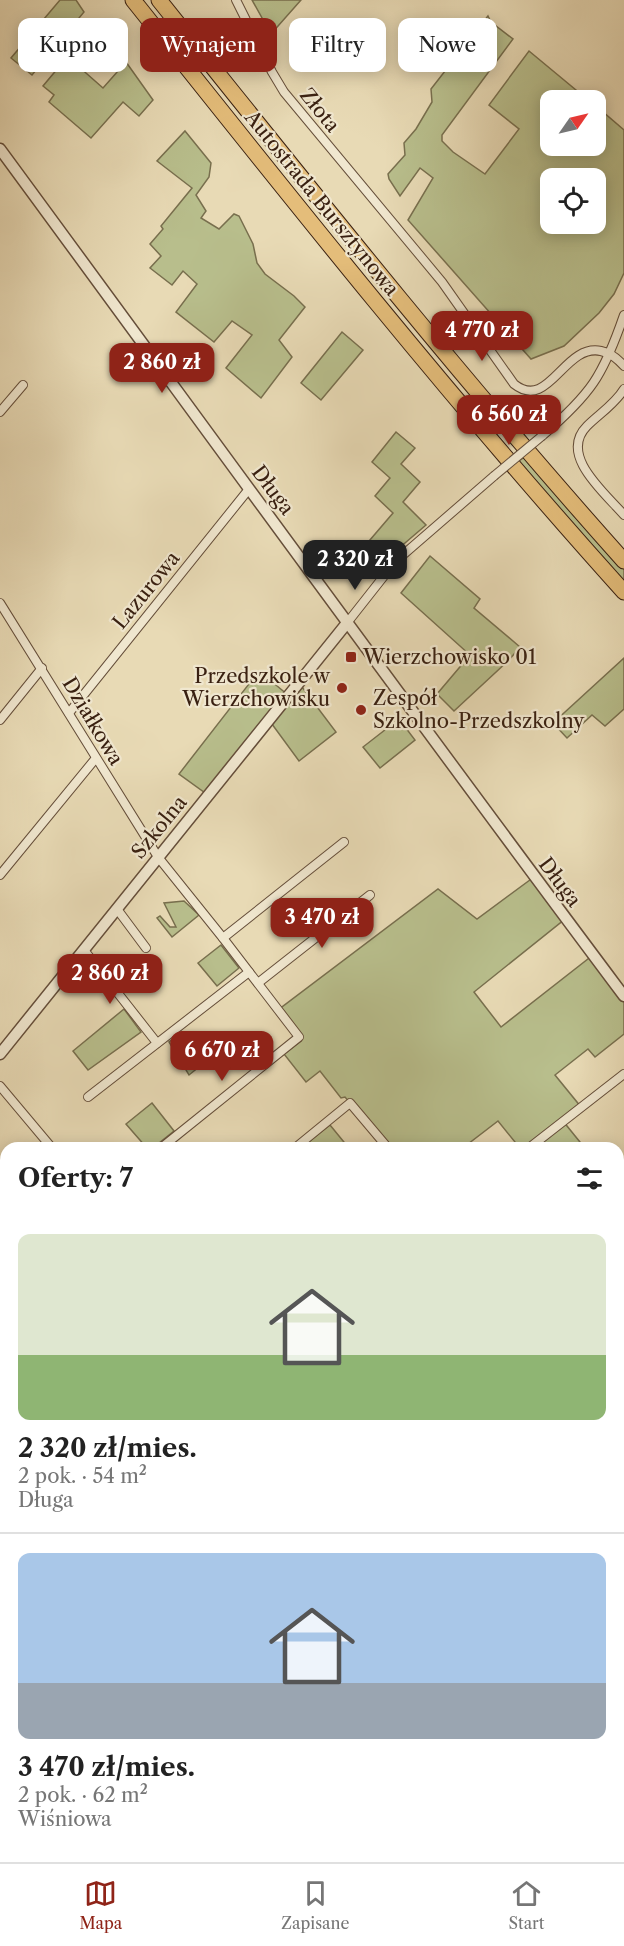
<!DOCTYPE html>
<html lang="pl">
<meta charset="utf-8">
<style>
:root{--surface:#fff;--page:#f6f6f6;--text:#222;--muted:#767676;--line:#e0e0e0;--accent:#8f2418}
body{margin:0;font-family:"Libre Caslon Text",serif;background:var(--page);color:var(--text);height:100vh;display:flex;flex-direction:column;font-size:22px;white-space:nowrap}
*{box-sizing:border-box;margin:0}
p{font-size:20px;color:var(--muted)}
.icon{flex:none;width:33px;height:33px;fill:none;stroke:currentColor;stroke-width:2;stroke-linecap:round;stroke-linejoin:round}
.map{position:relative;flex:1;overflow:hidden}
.sheet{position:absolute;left:0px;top:1142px;width:624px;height:722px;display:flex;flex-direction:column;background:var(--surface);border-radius:18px 18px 0 0;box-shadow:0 3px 15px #0003}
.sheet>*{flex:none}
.hud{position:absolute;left:18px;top:18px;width:588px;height:54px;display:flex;gap:12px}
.needle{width:39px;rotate:56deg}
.controls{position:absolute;left:540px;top:90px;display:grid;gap:12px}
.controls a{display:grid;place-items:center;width:66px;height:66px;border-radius:12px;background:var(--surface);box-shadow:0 3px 15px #0003;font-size:30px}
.price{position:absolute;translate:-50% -51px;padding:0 14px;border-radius:12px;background:var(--accent);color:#fff;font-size:20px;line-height:39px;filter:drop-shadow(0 2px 3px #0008)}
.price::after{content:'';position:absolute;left:50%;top:36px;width:18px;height:14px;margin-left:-9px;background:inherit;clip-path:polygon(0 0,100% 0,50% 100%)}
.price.selected{background:#222;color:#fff}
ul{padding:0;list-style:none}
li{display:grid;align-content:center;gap:12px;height:318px;padding:0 18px}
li+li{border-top:2px solid var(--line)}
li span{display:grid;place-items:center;height:186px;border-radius:12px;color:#555}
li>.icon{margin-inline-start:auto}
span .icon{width:108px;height:108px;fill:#fffc;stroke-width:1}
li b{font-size:26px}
h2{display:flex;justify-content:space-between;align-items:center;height:72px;padding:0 18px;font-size:26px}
.tag{padding:0 21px;border-radius:12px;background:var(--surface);box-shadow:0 3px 15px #0003;font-size:21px;line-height:54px}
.tag.selected{background:var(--accent);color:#fff}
.tab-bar{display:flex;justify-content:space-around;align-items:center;height:84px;border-top:2px solid var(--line);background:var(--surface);font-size:16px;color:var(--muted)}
.tab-bar a{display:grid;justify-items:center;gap:3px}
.tab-bar .selected{color:var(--accent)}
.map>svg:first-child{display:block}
.green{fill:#b8be8c;stroke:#786f4e;stroke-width:1.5;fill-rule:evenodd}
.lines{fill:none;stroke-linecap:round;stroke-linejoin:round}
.minor-casing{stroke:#654e3a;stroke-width:10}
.tertiary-casing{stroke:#654e3a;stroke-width:13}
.motorway-casing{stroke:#392011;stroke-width:17}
.minor{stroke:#f0e7cf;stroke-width:8}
.tertiary{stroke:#f0e7cf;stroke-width:10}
.motorway{stroke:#e4bd7a;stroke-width:15}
.minor-bridge-casing{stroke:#654e3a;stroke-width:10;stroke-linecap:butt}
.minor-bridge{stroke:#f0e7cf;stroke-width:8}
.poi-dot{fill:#8f2418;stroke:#f0e7cf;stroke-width:2}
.labels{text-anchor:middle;stroke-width:4.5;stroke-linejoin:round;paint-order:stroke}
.street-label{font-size:20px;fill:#392011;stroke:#f0e7cf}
.poi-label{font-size:20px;fill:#392011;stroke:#f0e7cf;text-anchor:start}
</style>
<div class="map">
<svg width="624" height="1862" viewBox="0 0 624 1862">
<rect width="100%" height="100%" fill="#e8dab5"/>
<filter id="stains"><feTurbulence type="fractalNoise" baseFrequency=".00333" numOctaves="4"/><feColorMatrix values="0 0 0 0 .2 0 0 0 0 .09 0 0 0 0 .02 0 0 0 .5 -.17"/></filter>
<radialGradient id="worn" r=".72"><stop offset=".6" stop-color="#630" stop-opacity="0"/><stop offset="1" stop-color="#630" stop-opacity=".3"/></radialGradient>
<g class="green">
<polygon points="60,0 76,0 84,12 32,75 11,58"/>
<polygon points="252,0 301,0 271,34"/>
<path d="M488,16L491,22L513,39L442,135V141L453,152L485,174L519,129L489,105L529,51L588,100H550V146H596V106L624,130V273L614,294L599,313L564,346L531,359L408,220L433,178L420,168L400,196L389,179L388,174L405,155L404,143L416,129L432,102L431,89ZM596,178V224H550V178Z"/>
<polygon points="95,24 103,36 78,66 103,88 126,62 153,100 139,116 123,102 91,138 49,102 54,95 43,86"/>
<polygon points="185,131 211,163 209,177 196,195 206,211 201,218 219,229 234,214 239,216 253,244 257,263 265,274 294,296 305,307 279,340 292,357 261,398 226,368 252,335 232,321 214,342 176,312 197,284 183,271 172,285 150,268 161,256 150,244 163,229 161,226 192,188 157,161"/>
<polygon points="342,332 363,350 321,400 301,383"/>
<polygon points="396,432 415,448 401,464 420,482 403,502 426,525 398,549 379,571 358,554 393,513 375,496 390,478 372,462"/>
<polygon points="526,456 624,568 624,585 516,463"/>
<polygon points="430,556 480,599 474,608 520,647 509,660 454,711 437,694 470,655 401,593"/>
<polygon points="624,658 624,709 605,726 592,715 567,738 553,723"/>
<polygon points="259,671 288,695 299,683 336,732 299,761 269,720 208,795 179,774"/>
<polygon points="399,719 415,740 380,768 363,747"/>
<polygon points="534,877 565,919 474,992 501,1027 593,955 624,995 624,1034 595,1057 588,1049 555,1075 581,1107 563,1121 584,1147 519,1147 498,1121 464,1147 388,1147 345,1097 341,1098 320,1071 306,1082 284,1054 301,1041 278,1010 438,889 477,919"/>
<polygon points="184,901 199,915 172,937 157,918 160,916 170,927 176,927 164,903"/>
<polygon points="221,945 239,968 217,986 198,963"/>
<polygon points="124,1009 141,1032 88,1070 73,1051"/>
<polygon points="181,1032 210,1058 189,1075 169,1042"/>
<polygon points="152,1103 174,1131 154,1147 146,1147 126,1124"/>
<polygon points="330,1125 348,1147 302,1147"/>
<polygon points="624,1501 624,1578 618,1583 618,1506"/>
<polygon points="618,1621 624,1621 624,1826 618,1824"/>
</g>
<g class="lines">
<defs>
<g id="minor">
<path d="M236,0L272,72L284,92L442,282L514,384C549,412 564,343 601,351C610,353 618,359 624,366"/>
<path d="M624,389C615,404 599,414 587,426C558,455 605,493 624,515"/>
<polyline points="0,412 23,385"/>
<path d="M542,436C591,394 603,376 624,315"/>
<polyline points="0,603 158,857 223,938 299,1037 161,1148"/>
<polyline points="347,623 384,576 404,554 494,476"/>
<polyline points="69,713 249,489"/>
<polyline points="0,720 42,668"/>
<polyline points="0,875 96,758"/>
<polyline points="117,909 146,948"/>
<polyline points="223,938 344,842"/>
<polyline points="84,950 157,1043"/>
<polyline points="258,983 370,895"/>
<polyline points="0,1086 52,1148"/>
<polyline points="88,1097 249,972"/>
<polyline points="295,1148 350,1103 388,1148"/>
<polyline points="529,1148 624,1074"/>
<polyline points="618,1302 624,1297"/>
<polyline points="0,1379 6,1374"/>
<polyline points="618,1444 624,1452"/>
<polyline points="0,1564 6,1572"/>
<polyline points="618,1599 624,1609"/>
<polyline points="618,1616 624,1616"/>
<polyline points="0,1640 6,1640"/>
</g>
<g id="tertiary">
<path d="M0,149C208,432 414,716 624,996"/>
<polyline points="0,1054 347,623"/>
</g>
<g id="motorway">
<path d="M133,0C293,201 452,401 624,592"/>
<path d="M159,0C311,190 462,380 624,561"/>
</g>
</defs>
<use href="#minor" class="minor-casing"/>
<use href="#tertiary" class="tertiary-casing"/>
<use href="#motorway" class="motorway-casing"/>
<use href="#minor" class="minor"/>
<use href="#tertiary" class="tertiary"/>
<use href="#motorway" class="motorway"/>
<defs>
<polyline id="minor-bridge" points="494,476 542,436"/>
</defs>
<use href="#minor-bridge" class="minor-bridge-casing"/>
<use href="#minor-bridge" class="minor-bridge"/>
</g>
<g class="poi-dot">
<rect x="345" y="651" width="12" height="12" rx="3"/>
<circle cx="342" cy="688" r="6"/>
<circle cx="361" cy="710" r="6"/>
</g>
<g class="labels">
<g class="street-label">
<text transform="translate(320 110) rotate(51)" y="7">Złota</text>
<text transform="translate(322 203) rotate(51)" y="7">Autostrada Bursztynowa</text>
<text transform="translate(273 490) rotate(53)" y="7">Długa</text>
<text transform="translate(146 590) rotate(-51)" y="7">Lazurowa</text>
<text transform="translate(93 721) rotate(59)" y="7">Działkowa</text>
<text transform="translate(159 827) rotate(-51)" y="7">Szkolna</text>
<text transform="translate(560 882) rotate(53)" y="7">Długa</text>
</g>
<g class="poi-label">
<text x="363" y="664">Wierzchowisko 01</text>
<text x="330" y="683" text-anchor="end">Przedszkole w<tspan x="330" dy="23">Wierzchowisku</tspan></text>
<text x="373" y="705">Zespół<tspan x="373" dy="23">Szkolno-Przedszkolny</tspan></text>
</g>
</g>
<rect width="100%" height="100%" filter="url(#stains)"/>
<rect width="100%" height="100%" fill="url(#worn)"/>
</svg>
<div class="controls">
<a><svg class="needle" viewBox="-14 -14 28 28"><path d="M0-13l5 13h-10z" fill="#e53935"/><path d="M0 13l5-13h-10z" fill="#767676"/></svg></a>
<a><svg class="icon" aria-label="locate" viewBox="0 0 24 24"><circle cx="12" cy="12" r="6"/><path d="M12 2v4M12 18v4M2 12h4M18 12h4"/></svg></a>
</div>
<b class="price" style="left:482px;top:362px">4 770 zł</b>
<b class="price" style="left:162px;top:394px">2 860 zł</b>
<b class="price" style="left:509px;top:446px">6 560 zł</b>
<b class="price selected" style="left:355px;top:591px">2 320 zł</b>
<b class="price" style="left:322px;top:949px">3 470 zł</b>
<b class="price" style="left:110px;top:1005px">2 860 zł</b>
<b class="price" style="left:222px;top:1082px">6 670 zł</b>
<div class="hud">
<a class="tag">Kupno</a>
<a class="tag selected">Wynajem</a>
<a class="tag">Filtry</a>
<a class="tag">Nowe</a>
</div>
<section class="sheet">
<h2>Oferty: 7<svg class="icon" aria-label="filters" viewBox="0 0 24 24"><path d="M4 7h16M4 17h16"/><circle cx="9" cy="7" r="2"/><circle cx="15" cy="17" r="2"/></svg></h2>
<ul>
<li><span style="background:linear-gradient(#dfe7d0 65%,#8fb573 0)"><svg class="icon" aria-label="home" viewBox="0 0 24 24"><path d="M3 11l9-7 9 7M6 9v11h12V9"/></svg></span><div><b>2 320 zł/mies.</b><p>2 pok. · 54 m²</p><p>Długa</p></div></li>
<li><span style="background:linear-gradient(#a9c7e8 70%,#9aa5b1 0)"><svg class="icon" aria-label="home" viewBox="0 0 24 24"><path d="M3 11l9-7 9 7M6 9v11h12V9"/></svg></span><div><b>3 470 zł/mies.</b><p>2 pok. · 62 m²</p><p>Wiśniowa</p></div></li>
</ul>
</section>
</div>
<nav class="tab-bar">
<a class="selected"><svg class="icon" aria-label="map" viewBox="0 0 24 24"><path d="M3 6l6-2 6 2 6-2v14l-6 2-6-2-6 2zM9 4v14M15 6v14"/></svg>Mapa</a>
<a><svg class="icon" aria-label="saved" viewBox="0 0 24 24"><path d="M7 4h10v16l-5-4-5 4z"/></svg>Zapisane</a>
<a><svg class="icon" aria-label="home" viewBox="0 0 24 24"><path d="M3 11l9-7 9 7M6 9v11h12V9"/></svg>Start</a>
</nav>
